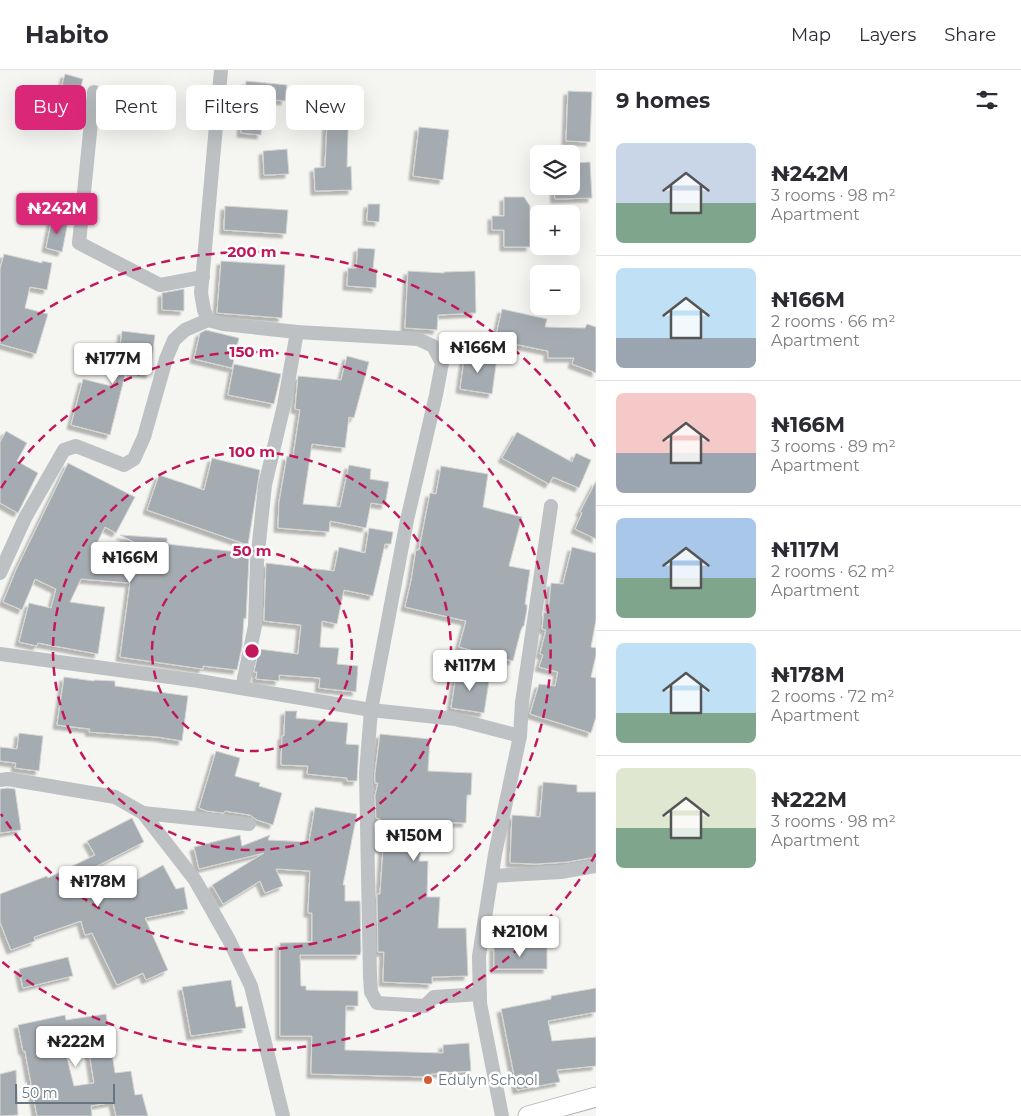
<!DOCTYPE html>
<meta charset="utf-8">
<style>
:root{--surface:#fff;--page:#f7f7f7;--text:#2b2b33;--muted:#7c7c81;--line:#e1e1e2;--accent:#db2777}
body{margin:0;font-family:Montserrat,sans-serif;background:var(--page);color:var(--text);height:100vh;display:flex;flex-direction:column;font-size:19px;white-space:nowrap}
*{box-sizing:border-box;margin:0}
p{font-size:16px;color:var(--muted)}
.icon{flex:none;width:28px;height:28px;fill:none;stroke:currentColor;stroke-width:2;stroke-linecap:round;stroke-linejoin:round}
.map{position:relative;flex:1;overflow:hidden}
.drawer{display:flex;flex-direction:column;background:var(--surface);width:425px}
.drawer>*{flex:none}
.top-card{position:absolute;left:15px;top:15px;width:475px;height:45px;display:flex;gap:10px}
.buttons{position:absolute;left:530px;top:75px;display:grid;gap:10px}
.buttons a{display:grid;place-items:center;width:50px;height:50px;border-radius:8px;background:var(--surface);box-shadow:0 5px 20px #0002;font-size:25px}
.scale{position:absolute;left:15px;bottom:12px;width:100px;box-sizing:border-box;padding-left:5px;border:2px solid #677580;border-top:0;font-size:14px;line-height:18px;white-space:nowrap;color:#677580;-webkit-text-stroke:4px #fff;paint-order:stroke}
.price{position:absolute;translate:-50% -42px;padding:0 11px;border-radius:5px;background:#fff;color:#222;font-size:16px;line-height:32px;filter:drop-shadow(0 1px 2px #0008)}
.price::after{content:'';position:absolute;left:50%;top:30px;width:15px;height:11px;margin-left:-8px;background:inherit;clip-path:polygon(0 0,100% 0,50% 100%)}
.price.current{background:var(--accent);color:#fff}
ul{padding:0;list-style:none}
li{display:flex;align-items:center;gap:15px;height:125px;padding:0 20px}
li+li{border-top:1px solid var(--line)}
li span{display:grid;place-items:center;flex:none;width:140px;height:100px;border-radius:8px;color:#555}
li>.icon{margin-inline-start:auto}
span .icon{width:60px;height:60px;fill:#fffc;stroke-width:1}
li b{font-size:21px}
h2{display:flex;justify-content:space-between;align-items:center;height:60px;padding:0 20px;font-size:21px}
.chip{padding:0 18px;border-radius:8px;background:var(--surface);box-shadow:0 5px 20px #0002;font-size:18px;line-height:45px}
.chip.current{background:var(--accent);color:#fff}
header{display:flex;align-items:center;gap:30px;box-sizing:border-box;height:70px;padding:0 25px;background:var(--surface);border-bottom:1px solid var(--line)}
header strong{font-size:24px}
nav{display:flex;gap:28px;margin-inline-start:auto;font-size:18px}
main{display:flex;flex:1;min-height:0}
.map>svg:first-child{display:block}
.building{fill:#a5acb1;stroke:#d7d7d5;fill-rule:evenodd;filter:url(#shadow)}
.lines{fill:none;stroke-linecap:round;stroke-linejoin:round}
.major-casing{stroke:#b0b5b8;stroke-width:21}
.minor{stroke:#bdc1c4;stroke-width:14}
.major{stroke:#fff;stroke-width:19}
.ring{fill:none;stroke:#c2185b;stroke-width:2.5;stroke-dasharray:9 6}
.poi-dot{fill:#d25a36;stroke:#fff;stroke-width:2}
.labels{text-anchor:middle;stroke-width:5;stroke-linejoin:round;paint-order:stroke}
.poi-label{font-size:14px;fill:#677580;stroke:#fff;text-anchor:start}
.centre{fill:#c2185b;stroke:#fff;stroke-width:2.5}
.ring-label{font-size:15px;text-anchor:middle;font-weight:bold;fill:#c2185b;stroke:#fff;stroke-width:5;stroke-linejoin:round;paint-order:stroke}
</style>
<header>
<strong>Habito</strong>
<nav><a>Map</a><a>Layers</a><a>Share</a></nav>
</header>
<main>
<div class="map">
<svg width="596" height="1046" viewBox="0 0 596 1046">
<defs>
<filter id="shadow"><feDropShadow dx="-4" dy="4" stdDeviation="1" flood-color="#0004"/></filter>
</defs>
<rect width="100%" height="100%" fill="#f5f5f2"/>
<g class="building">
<polygon points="65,4 83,9 76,35 58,30"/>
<polygon points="246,11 287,15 285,31 264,29 261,65 241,63"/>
<polygon points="568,21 592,22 590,72 566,71"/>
<polygon points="328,31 349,31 347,97 351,96 352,120 315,121 314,98 325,97"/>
<polygon points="419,57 449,60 443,110 413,106"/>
<polygon points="287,79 289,104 264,105 263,81"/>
<polygon points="590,92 592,128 555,129 554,116 571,116 571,93"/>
<polygon points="504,127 524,127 530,136 530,177 504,177 504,160 492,160 492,146 504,146"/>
<polygon points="368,134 380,134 379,152 367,151"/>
<polygon points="225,136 288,140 286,164 224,160"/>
<polygon points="52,148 68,152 62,182 46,178"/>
<polygon points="358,178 375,179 373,199 377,199 376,218 347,216 348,198 356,198"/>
<polygon points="4,184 42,193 42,191 52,193 47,220 30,217 25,238 48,244 36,284 0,274 0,199"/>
<polygon points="221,191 285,195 282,248 217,243"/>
<polygon points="408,201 444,203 444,202 475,201 476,243 438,245 437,260 405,258"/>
<polygon points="184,219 184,241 162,240 162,223"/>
<polygon points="502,239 547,249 545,257 585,258 587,254 596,257 596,303 572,294 574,288 548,288 548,281 495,270"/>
<polygon points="206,260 239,268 232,298 194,289 200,263"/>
<polygon points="122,261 155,265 150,304 126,301 110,365 71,355 83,309 115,317"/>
<polygon points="465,283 497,288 492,324 460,319"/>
<polygon points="347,286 369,292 354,348 349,347 345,378 312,374 303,434 340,437 349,395 371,399 370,409 389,412 385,435 371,433 366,458 330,451 329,462 278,458 279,432 287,386 293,387 300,340 295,339 298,306 341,310"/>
<polygon points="234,294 281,304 274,334 228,325"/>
<polygon points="6,361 27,373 17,391 38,403 18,443 0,433 0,372"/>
<polygon points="517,362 572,392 576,383 591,390 579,418 553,407 549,414 502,388"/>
<polygon points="212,388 260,400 248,475 147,440 159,405 204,420"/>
<polygon points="68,393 135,427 116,463 105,457 94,479 159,485 120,465 167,468 167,474 247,483 246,488 249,489 246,549 244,548 242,577 237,600 203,596 203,599 120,587 130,513 81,509 70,532 105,537 98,584 38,573 37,576 19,572 29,533 51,538 56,519 35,509 22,540 3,532 16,500"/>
<polygon points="441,396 488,404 483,437 522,447 509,496 530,500 525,534 527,535 527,539 524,556 523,556 521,560 513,591 459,577 466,551 405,537 411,511 416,480 419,480 430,423 436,424"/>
<polygon points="596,411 596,469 575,459 582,443 580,442"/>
<polygon points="369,458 393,462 391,474 385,474 373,526 344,520 337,554 322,551 320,577 339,578 337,594 358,596 356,622 319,618 320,608 279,605 279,611 256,609 257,602 254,602 259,579 298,584 301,555 264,551 266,493 334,501 339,477 365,483"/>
<polygon points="572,477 596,483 596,550 591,577 596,578 596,585 591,607 596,608 596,647 591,663 530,644 539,614 555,616 558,602 539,597 543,585 540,584 546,560 542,559 544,542 548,543 551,513 563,514"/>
<polygon points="457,600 490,605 484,643 451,638"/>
<polygon points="64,607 94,611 94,610 115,611 115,616 188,626 182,671 158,667 89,662 90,659 57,655"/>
<polygon points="285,641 297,641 296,648 348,653 346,674 359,675 357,711 347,711 347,708 307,704 308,696 281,695 282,666 284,666"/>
<polygon points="19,663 43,666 39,701 15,698 16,693 0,691 0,677 17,679"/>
<polygon points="380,664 430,669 428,701 472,703 471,725 467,725 466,753 427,752 419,791 428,791 427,827 440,827 438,858 466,858 468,906 432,907 432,914 383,912 384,882 378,882 377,824 380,824 383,779 376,777 376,766 380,749 376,748 375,726 378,713 375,713 375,703"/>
<polygon points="216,681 240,688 235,706 260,713 259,716 282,723 273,755 257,750 250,745 225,741 224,743 207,741 199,738"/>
<polygon points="543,712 577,715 577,722 596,722 596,787 567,792 536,794 510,793 512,745 540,747"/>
<polygon points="8,718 15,719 21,760 0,763 0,719"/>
<polygon points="315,737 357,744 343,815 345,815 345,831 360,831 361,881 360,885 300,885 301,916 306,916 306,920 358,921 358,936 346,936 345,980 443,983 443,975 469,973 471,1001 431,1004 431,1007 311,1004 312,966 280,966 280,873 312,872 312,843 308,843 310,801 276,799 283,816 265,823 260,811 223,834 212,815 264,783 199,799 194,777 240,765 242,776 270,765 268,770 309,772"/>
<polygon points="132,748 144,772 93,798 108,826 163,795 176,819 184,817 188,839 145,848 168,900 146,910 143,903 117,915 92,863 85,865 81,851 34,867 35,871 11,880 0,852 0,824 47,806 48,808 95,785 87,771"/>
<rect x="494" y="877" width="53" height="22"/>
<polygon points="68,887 73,906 23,918 19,899"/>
<polygon points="231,910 236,937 242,936 246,958 191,966 182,917"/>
<polygon points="596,918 596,942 548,951 552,971 596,967 596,996 557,1000 560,1012 517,1020 501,939 551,929 551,926"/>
<path d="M106,944L115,1003L131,1001L135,1025L142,1024L148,1046H116L113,1032L91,1036L92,1046H37L25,981H23L18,955L65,945L66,950ZM88,975L94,1013L74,1016L65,980Z"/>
<polygon points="16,1000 18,1045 0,1046 0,1004"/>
</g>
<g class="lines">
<defs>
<polyline id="major" points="528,1046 596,1027"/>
</defs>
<use href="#major" class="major-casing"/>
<g class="minor">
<polyline points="221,0 201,223 204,240 208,250 223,254 297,262 418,269 433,276 442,293 436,325 407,450 371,640 366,703 370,906 371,922 377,933 425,936 434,927 480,924"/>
<polyline points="94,22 79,173 160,215 203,207"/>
<polyline points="0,503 25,448 64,380 76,376 124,395 134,389 144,367 166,289 174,270 185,260 208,250"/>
<polyline points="0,584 199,611 371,640 455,649 520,666"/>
<polyline points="242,618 255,556 257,492 265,415 284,335 297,262"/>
<polyline points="0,710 8,709 115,727 143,743 195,810 229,870 251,916 283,1046"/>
<polyline points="143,743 249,754"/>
<polyline points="492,806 561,802 596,796"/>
<polyline points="502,1046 480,933 479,886 495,784 520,666 522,632 551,436"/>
</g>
<use href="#major" class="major"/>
</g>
<g class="ring">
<circle cx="252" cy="581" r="100"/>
<circle cx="252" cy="581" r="199"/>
<path d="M1 418A299 299 0 1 1 1 744"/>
<path d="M596 784A399 399 0 0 1 1 891M1 271A399 399 0 0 1 596 378"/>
</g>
<circle class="poi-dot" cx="428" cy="1010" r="5"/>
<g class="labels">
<g class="poi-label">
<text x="438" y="1015">Edulyn School</text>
</g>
</g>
<circle cx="252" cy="581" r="8" class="centre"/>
<g class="ring-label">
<text x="252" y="187">200 m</text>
<text x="252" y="287">150 m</text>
<text x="252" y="387">100 m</text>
<text x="252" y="486">50 m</text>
</g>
</svg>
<div class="buttons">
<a><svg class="icon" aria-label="layers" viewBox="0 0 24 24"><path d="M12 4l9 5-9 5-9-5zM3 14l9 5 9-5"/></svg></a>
<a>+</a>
<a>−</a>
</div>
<div class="scale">50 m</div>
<b class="price current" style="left:57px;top:165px">₦242M</b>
<b class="price" style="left:478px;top:304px">₦166M</b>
<b class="price" style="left:113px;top:315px">₦177M</b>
<b class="price" style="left:130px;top:514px">₦166M</b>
<b class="price" style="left:470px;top:622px">₦117M</b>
<b class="price" style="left:414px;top:792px">₦150M</b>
<b class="price" style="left:98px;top:838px">₦178M</b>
<b class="price" style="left:520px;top:888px">₦210M</b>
<b class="price" style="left:76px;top:998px">₦222M</b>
<div class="top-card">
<a class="chip current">Buy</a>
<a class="chip">Rent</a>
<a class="chip">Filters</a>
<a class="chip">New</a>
</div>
</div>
<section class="drawer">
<h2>9 homes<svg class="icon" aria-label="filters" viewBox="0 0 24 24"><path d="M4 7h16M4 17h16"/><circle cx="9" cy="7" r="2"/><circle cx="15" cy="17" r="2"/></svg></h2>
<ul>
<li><span style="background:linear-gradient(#c9d6e8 60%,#7fa58c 0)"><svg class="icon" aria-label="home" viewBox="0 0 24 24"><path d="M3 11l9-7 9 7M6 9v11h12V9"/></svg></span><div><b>₦242M</b><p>3 rooms · 98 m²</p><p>Apartment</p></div></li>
<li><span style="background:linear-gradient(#bfe0f5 70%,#9aa5b1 0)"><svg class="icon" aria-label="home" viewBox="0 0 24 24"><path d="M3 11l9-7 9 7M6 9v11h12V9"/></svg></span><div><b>₦166M</b><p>2 rooms · 66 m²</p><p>Apartment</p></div></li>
<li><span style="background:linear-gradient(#f6c9c9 60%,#9aa5b1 0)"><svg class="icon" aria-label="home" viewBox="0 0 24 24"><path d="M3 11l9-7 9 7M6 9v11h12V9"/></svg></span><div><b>₦166M</b><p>3 rooms · 89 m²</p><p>Apartment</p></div></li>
<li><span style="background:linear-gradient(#a9c7e8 60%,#7fa58c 0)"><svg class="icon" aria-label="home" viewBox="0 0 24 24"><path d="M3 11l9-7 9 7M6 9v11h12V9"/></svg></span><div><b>₦117M</b><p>2 rooms · 62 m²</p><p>Apartment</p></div></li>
<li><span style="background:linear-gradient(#bfe0f5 70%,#7fa58c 0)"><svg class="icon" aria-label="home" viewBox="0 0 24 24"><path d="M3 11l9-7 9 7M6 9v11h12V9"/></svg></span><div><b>₦178M</b><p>2 rooms · 72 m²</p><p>Apartment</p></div></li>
<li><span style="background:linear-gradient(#dfe7d0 60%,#7fa58c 0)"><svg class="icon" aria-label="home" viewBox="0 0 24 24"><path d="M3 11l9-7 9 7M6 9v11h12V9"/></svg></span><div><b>₦222M</b><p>3 rooms · 98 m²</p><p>Apartment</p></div></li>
</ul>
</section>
</main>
